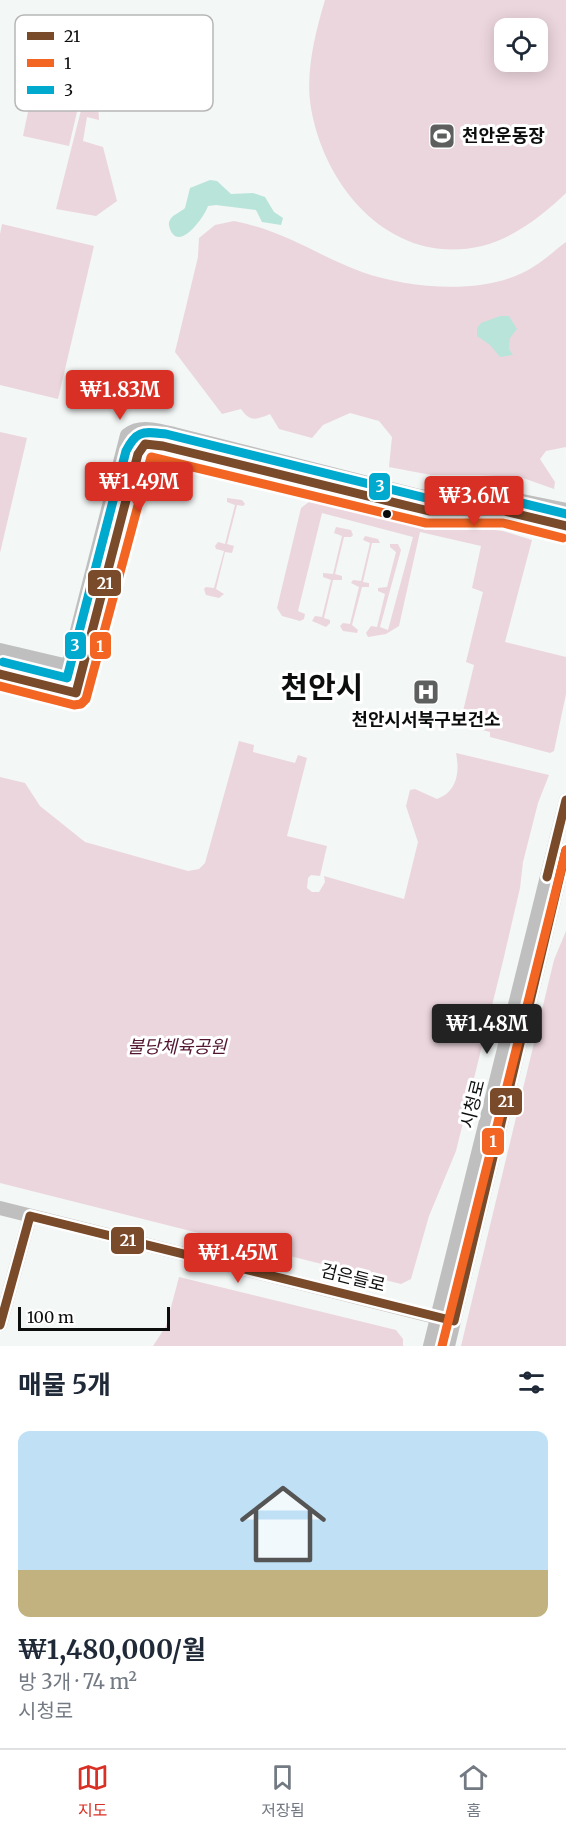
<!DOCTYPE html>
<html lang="ko">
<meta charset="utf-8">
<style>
:root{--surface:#fff;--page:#f2f2f3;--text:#1f2937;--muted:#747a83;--line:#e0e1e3;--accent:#d93025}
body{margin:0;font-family:Merriweather,"Noto Sans KR",serif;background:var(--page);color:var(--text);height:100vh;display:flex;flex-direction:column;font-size:22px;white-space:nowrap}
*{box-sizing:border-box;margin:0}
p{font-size:20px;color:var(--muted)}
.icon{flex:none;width:33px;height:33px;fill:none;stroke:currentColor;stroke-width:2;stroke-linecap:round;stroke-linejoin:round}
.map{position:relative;height:1346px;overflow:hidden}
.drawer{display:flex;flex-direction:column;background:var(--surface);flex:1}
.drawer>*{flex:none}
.controls{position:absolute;left:494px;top:18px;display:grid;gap:12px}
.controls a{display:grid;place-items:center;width:54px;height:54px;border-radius:12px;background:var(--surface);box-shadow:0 3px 15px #0003;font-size:30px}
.scale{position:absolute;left:18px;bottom:15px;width:152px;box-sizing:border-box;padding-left:6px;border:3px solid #0c0d0d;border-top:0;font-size:16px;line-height:21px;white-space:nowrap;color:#0c0d0d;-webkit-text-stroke:4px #fff;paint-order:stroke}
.price{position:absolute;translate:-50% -51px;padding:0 14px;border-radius:6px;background:var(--accent);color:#fff;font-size:20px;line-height:39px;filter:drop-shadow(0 2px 3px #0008)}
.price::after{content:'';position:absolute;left:50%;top:36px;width:18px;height:14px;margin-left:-9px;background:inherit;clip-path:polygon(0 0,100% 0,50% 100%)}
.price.active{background:#222;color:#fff}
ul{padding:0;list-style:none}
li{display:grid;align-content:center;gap:12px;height:318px;padding:0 18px}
li span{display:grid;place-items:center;height:186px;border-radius:12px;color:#555}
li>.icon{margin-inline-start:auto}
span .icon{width:108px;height:108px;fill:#fffc;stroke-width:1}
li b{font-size:26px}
h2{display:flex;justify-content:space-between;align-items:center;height:72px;padding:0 18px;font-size:26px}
.dock{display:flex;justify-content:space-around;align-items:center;height:84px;border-top:2px solid var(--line);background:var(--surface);font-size:16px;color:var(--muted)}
.dock a{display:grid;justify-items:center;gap:3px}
.dock .active{color:var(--accent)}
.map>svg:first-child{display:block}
.green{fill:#ecd6dd;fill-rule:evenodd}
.water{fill:#b9e4da}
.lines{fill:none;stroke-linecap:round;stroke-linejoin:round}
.tertiary{stroke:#bfbfbf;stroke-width:14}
.bus-1-casing{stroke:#fff;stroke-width:14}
.bus-2-casing{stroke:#fff;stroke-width:14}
.bus-3-casing{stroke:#fff;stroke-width:14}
.bus-1{stroke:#7a4b2a;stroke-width:9}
.bus-2{stroke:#f26522;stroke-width:9}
.bus-3{stroke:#00a9ce;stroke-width:9}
.bus-dot{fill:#0c0d0d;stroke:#fff;stroke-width:2}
.labels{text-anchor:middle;stroke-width:6;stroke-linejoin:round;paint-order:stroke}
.poi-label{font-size:18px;font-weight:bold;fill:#0c0d0d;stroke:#fff;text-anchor:start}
.park-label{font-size:18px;font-style:italic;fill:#521530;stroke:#fff}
.street-label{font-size:18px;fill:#0c0d0d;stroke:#fff}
.town-label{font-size:30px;font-weight:bold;fill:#0c0d0d;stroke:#fff}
.key{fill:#fff;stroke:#b6b6b6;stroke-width:1.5}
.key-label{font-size:16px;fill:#0c0d0d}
.line-badge{stroke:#fff;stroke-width:2}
.badge-label{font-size:16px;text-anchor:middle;font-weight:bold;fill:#fff}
</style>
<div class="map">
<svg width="566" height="1346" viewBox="0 0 566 1346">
<rect width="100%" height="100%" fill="#f3f7f6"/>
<g class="green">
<path d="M325,0H566V193C543,215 514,238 482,246C393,267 325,190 311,108C305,74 315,33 325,0ZM504,28H537V62H504Z"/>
<polygon points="95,55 99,120 87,117 83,141 103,147 117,201 96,216 56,209"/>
<polygon points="33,88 80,99 69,146 23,136"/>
<path d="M234,221C285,231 316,255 362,272C411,289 488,296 533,267C545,260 555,250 566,242V447L546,451L540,459L555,482L554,489L523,478L482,475H431L389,467L392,437L379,421L350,413L323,425L312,438L279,429L270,414C256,420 250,422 241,409L222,414L175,352L198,257L199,238L215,225Z"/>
<polygon points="2,224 94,246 58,399 0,385 0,234"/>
<polygon points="0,432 27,438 0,553"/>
<polygon points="227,498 242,500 245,504 243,506 237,505 227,544 234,546 232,553 225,552 216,589 224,594 219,598 206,595 204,589 206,587 214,588 224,551 216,549 215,546 218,542 225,544 235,505 227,502"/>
<polygon points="314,498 434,530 478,528 503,531 532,540 505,642 566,657 566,694 554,751 550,753 490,737 490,732 460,724 474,665 466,662 483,592 472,588 481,546 420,532 399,626 386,634 368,637 366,633 371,626 377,627 385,594 378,591 378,588 387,587 396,552 390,547 390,544 398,544 401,550 380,627 388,630 413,537 322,513 298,611 305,614 304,619 300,621 282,616 277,608 301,508"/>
<polygon points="336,527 351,530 353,535 351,537 344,537 335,574 342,576 342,580 333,580 324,618 330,620 330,623 326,627 312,621 315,616 322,617 331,580 323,577 323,573 333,574 342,536 334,533"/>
<polygon points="365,536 378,539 380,543 372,543 363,582 369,583 369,587 362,587 352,625 358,630 357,633 343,631 340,626 343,623 350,624 359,587 351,583 353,580 361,581 370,543 363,540"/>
<path d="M239,741L254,745L253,752L295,763L298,755L307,758L287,836L327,846L320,876L311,875L308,878L307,888L312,892H319L325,882L324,876L404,899L418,842L406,806L410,790L415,789L437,799C457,792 460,772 456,753L549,775L538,803L523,862L520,888L503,961L456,1151L429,1216L411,1279L401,1284L0,1183V777L25,783L40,806L85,842L188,871L199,869L205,863Z"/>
<polygon points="566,931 566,1346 461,1346 554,960"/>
<polygon points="179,1277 396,1330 403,1339 403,1346 153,1346 166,1326"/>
</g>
<g class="water">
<path d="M210,180L217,181L231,194L253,193L265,197L274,212L283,218L281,225L262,222L256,210L216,205L208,206C205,216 179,253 170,229C169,226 168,223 170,220C172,215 181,212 185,208L190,188Z"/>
<polygon points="500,316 509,316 517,329 510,338 509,349 513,355 500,357 490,345 477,336 477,328 481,323"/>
</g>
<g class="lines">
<g class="tertiary">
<path d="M0,650L68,666L127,435C141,424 158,431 174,434L419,496L435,498L493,495L566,510"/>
<polyline points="0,674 76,693 138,454 145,444 163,446 429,511 504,511 566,526"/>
<polyline points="0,1208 443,1319"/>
<polyline points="0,1325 30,1216"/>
<polyline points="430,1346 566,800"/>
<polyline points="448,1346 566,850"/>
</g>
<defs>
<g id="bus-1">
<polyline points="0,674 76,693 138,454 145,444 163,446 429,511 504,511 566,526"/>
<polyline points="547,877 566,800"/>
<polyline points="0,1325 30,1216 454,1321 566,850"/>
</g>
<g id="bus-2">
<polyline points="0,686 74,705 81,704 86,699 151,457 426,523 503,523 563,538"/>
<polyline points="442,1346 566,850"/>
</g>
<path id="bus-3" d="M3,662L67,678L126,451C137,429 144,432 166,434L430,499H505L566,514"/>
</defs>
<use href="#bus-1" class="bus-1-casing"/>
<use href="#bus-2" class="bus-2-casing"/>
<use href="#bus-3" class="bus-3-casing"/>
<use href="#bus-1" class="bus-1"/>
<use href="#bus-2" class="bus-2"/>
<use href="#bus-3" class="bus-3"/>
</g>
<defs>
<symbol id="stadium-square" viewBox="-11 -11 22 22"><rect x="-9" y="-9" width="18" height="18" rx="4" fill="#5d5f5f" stroke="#fff"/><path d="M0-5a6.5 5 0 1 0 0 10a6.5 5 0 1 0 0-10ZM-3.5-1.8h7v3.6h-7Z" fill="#fff"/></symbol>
<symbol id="hospital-square" viewBox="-11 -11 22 22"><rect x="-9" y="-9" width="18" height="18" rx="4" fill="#5d5f5f" stroke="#fff"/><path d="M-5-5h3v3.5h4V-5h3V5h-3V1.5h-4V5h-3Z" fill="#fff"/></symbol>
</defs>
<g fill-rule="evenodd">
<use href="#stadium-square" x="427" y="121" width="30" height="30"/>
<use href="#hospital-square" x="411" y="677" width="30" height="30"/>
</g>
<circle class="bus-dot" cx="387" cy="514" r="5"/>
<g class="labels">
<g class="poi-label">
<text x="462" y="142">천안운동장</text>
<text x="426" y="726" text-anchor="middle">천안시서북구보건소</text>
</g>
<g class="park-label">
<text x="177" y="1053">불당체육공원</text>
</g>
<g class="street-label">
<text transform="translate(473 1104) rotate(-76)" y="6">시청로</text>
<text transform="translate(353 1278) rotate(14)" y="6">검은들로</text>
</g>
<g class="town-label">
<text x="322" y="698">천안시</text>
</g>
</g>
<rect x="15" y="15" width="198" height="96" rx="9" class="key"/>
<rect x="27" y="32" width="27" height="8" fill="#7a4b2a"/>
<rect x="27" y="59" width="27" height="8" fill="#f26522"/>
<rect x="27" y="86" width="27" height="8" fill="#00a9ce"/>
<g class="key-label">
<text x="64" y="42">21</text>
<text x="64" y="69">1</text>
<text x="64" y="96">3</text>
</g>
<g class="line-badge">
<rect x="368" y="472" width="23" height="29" rx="6" fill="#00a9ce"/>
<rect x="87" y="569" width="35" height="28" rx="6" fill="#7a4b2a"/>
<rect x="64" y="631" width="23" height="29" rx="6" fill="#00a9ce"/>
<rect x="89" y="631" width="23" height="29" rx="6" fill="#f26522"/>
<rect x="489" y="1087" width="34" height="29" rx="6" fill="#7a4b2a"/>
<rect x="481" y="1127" width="24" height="29" rx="6" fill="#f26522"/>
<rect x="110" y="1226" width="35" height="29" rx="6" fill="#7a4b2a"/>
</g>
<g class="badge-label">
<text x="380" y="492">3</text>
<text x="105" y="589">21</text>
<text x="75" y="651">3</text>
<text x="100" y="652">1</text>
<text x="506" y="1107">21</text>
<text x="493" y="1147">1</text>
<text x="128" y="1246">21</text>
</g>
</svg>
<div class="controls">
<a><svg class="icon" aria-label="locate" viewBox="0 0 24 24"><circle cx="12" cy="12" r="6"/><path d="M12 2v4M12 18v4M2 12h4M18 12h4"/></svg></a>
</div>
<div class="scale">100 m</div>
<b class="price" style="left:120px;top:421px">₩1.83M</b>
<b class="price" style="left:139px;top:513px">₩1.49M</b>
<b class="price" style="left:474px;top:527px">₩3.6M</b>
<b class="price active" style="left:487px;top:1055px">₩1.48M</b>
<b class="price" style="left:238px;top:1284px">₩1.45M</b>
</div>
<section class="drawer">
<h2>매물 5개<svg class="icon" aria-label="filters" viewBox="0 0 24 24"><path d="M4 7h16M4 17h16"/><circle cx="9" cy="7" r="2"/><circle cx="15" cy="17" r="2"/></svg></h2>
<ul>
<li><span style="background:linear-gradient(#bfe0f5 75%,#c2b280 0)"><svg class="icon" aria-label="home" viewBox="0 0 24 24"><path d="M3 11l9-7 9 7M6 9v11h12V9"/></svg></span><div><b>₩1,480,000/월</b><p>방 3개 · 74 m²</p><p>시청로</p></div></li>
</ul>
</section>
<nav class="dock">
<a class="active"><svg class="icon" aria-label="map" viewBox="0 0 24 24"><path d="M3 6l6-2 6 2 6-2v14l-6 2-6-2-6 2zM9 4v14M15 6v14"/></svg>지도</a>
<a><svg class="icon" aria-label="saved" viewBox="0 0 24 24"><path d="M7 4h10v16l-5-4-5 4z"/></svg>저장됨</a>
<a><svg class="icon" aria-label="home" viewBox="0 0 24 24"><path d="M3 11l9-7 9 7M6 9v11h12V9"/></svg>홈</a>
</nav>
